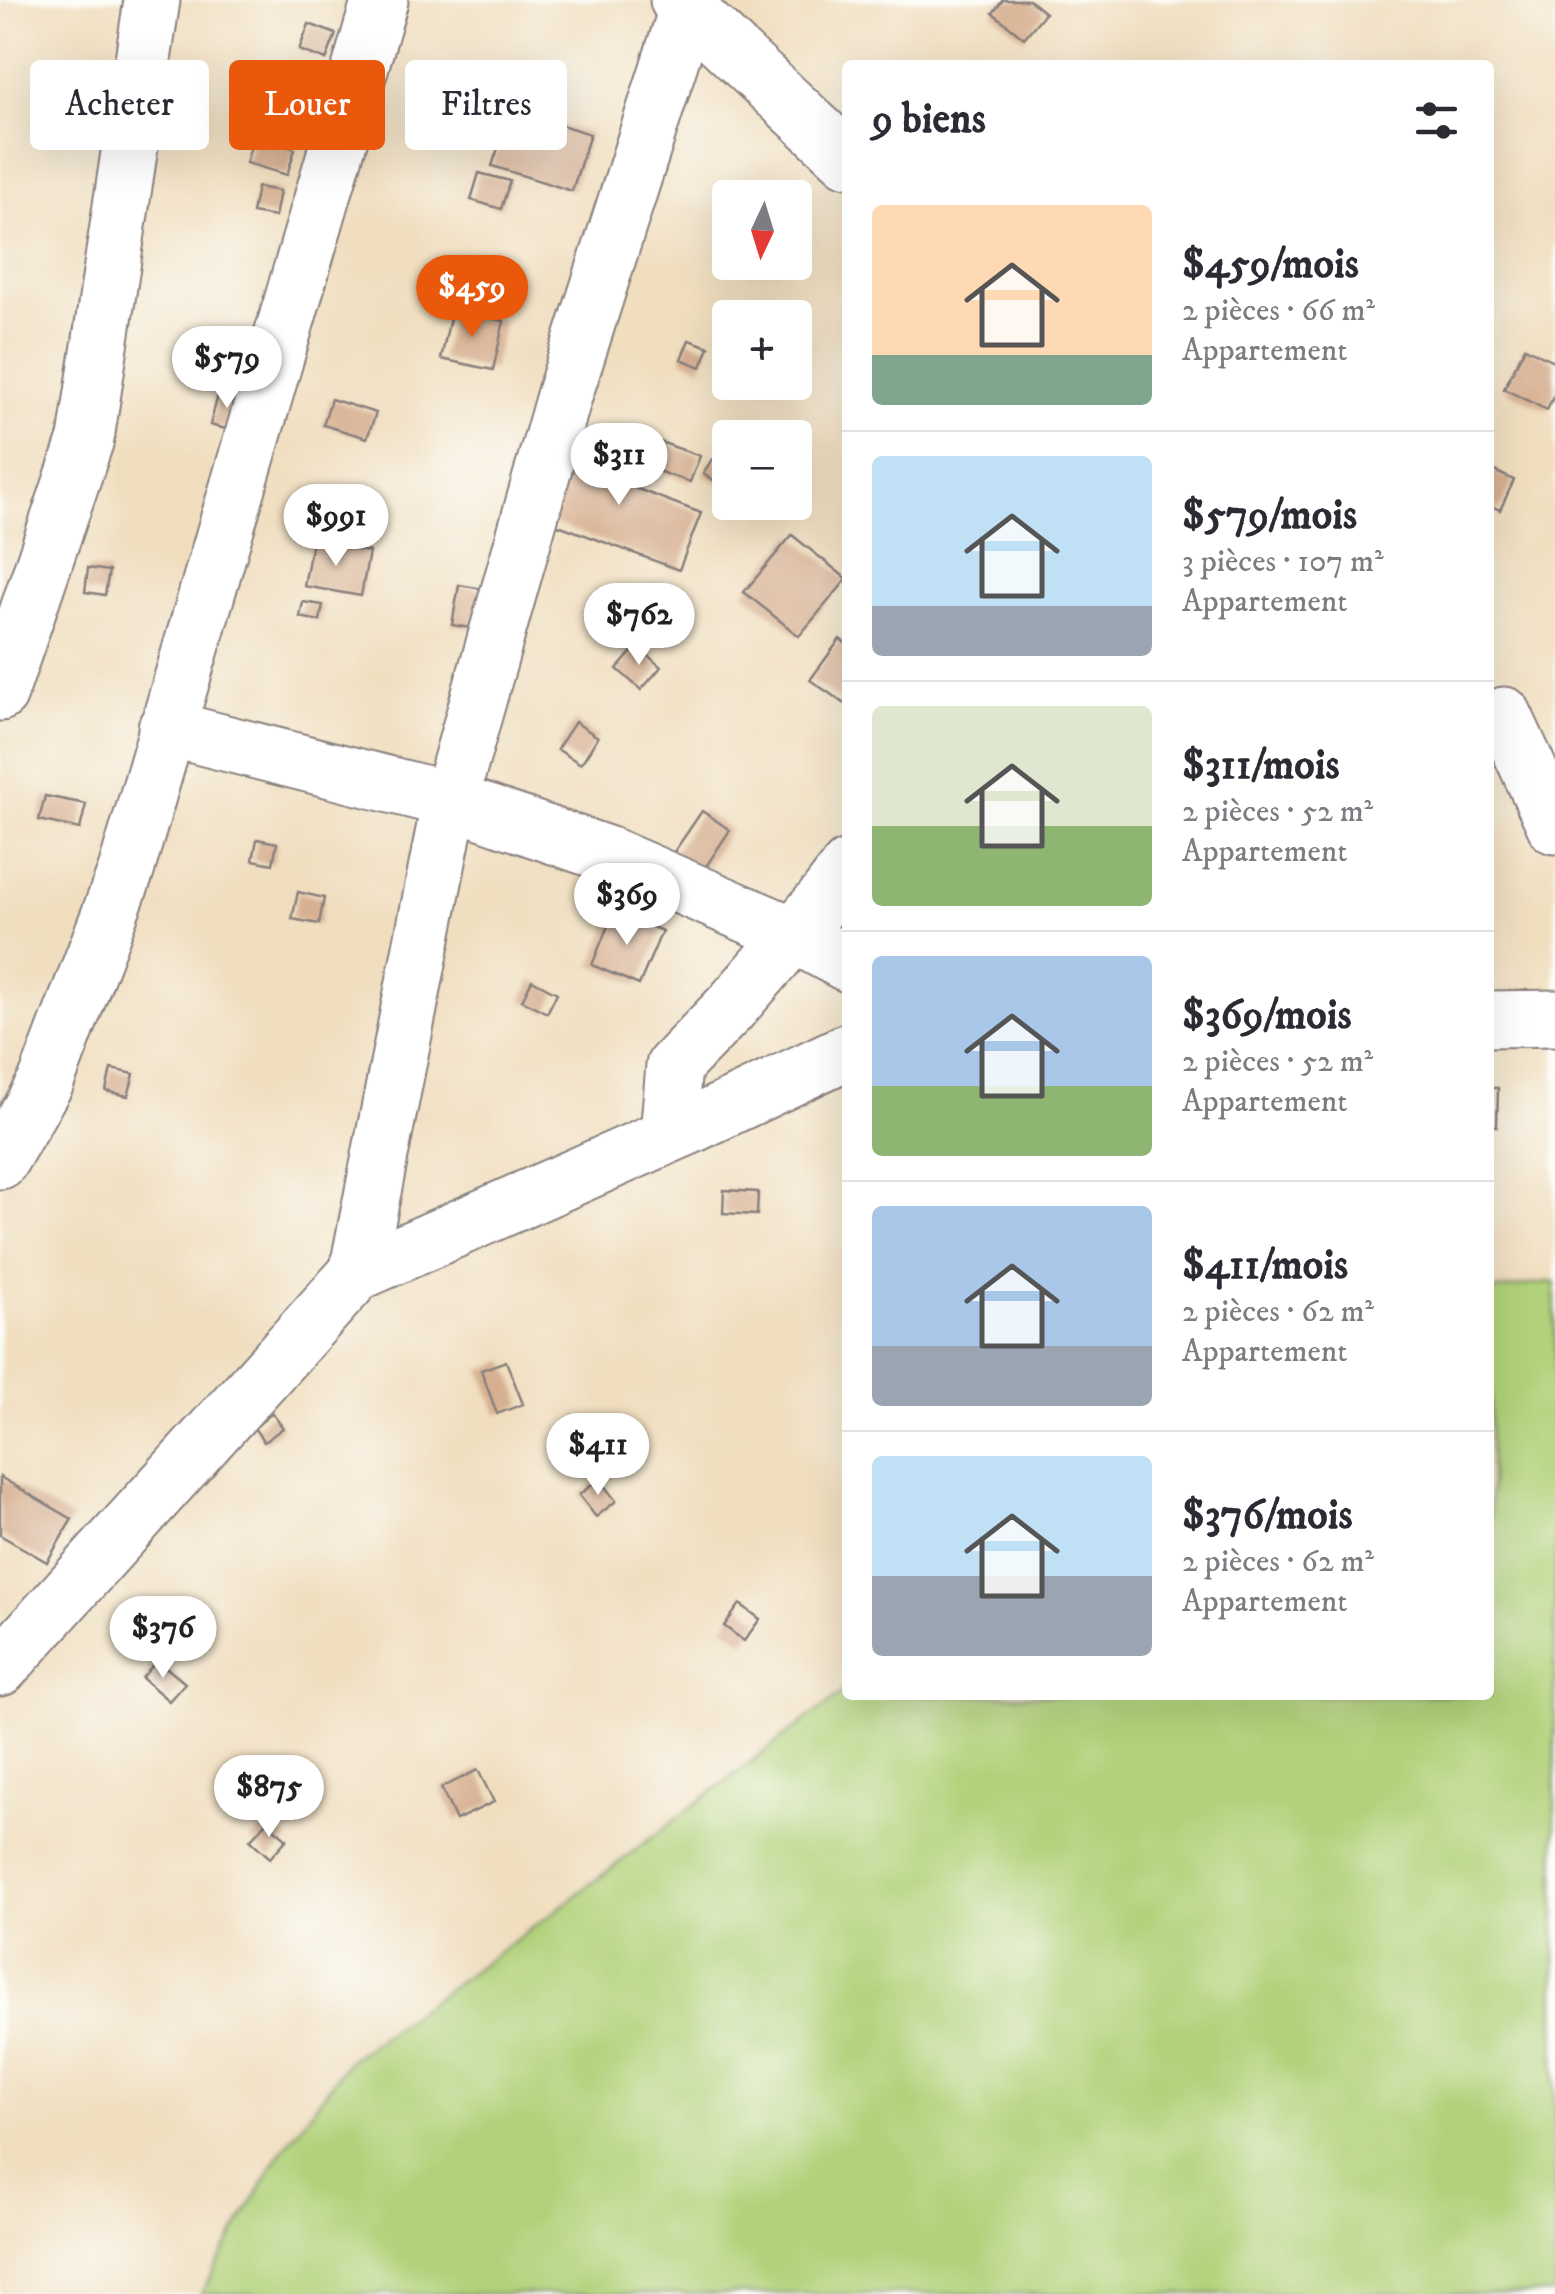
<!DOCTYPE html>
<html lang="fr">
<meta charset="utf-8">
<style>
:root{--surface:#fff;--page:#f7f7f7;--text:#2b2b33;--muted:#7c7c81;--line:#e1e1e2;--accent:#ea580c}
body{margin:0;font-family:"IM FELL DW Pica",serif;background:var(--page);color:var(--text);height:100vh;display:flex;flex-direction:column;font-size:38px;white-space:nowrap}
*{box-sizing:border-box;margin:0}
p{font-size:32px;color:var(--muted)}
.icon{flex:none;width:55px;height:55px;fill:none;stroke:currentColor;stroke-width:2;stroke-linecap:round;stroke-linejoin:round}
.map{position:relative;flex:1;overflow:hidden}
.side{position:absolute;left:842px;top:60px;width:652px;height:1640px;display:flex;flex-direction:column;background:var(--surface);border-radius:10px;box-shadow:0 10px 40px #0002}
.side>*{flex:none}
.guide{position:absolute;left:30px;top:60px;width:662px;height:90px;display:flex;gap:20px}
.needle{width:65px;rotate:184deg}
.tools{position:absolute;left:712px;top:180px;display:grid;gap:20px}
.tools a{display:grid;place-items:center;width:100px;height:100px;border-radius:10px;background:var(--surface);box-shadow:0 10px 40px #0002;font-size:50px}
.price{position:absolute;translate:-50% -85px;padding:0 22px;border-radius:35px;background:#fff;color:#222;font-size:32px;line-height:65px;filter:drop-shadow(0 2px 5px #0008)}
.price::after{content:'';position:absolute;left:50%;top:60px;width:30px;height:22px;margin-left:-15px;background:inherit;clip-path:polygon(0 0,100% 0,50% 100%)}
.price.on{background:var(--accent);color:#fff}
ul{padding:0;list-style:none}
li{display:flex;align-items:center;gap:30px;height:250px;padding:0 30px}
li+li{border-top:2px solid var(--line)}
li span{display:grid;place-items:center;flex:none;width:280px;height:200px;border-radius:10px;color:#555}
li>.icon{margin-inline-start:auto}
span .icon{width:120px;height:120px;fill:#fffc;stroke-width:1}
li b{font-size:42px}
h2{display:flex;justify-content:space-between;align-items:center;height:120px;padding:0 30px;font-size:42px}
.pill{padding:0 35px;border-radius:10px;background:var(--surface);box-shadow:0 10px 40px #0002;font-size:35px;line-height:90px}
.pill.on{background:var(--accent);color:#fff}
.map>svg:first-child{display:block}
.green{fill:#b1d27a;stroke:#6a7a5a;stroke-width:2.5}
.building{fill:#d7b092}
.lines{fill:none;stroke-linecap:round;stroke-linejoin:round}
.minor-casing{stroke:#89807d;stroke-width:59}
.minor{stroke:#fff;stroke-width:55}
</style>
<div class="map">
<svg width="1555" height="2294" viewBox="0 0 1555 2294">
<rect width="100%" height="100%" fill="#fdfcf7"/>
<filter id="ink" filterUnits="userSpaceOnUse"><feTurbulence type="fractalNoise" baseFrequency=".01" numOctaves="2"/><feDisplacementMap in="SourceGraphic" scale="20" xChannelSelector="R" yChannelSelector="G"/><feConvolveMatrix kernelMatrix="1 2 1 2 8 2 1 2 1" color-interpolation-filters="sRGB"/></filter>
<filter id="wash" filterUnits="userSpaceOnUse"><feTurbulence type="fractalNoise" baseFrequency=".0048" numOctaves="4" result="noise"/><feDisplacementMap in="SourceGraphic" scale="40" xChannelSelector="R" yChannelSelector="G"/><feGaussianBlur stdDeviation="2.25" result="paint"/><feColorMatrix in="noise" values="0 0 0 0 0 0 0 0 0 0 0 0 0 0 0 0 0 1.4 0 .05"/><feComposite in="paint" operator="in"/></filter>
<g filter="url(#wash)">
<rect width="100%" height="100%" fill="#f0debf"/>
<polygon class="green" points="1555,1281 1555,2294 201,2294 276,2160 349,2060 546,1918 847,1689 848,1695 1490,1695 1490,1291"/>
<g id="blocks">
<g class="building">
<polygon points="1003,0 1029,0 1045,13 1024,38 993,13"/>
<polygon points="309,24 336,34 326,60 299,50"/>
<polygon points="511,109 590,134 572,191 492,166"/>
<polygon points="254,136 295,149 287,175 246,163"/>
<polygon points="479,173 510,181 501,209 471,200"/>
<polygon points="257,187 280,191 275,217 252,213"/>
<polygon points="452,309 504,321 493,370 441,359"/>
<polygon points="689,340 709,347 701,367 681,359"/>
<polygon points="1525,347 1555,362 1555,393 1547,410 1504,389"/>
<polygon points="219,391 244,397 234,431 210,425"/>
<polygon points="331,399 376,413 367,438 323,425"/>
<polygon points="582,435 622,450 611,479 701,513 679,570 542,519"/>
<polygon points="652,439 700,456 690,482 642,466"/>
<polygon points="712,459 729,468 720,484 703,474"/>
<polygon points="1490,469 1514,480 1500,510 1490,505"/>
<polygon points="370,509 373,522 353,525 350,513"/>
<polygon points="792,535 847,579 799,636 744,592"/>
<polygon points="312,542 369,552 361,596 304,586"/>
<polygon points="88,568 109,571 105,595 85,592"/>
<polygon points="459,585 490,590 483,630 452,625"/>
<polygon points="303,602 323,605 320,621 300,617"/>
<polygon points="840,639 848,645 848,706 810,680"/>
<polygon points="637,646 661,667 641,690 617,669"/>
<polygon points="575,722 598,737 581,764 557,749"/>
<polygon points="45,796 86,804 80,829 39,820"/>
<polygon points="702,811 730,830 703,871 674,852"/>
<polygon points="257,839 277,843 273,864 253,860"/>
<polygon points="298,892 324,898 319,924 292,919"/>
<polygon points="614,911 662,931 639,985 592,965"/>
<polygon points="532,980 557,993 547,1013 522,1000"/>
<polygon points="111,1069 134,1074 128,1096 106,1091"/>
<polygon points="1490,1088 1498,1088 1497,1126 1490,1126"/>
<polygon points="724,1190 758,1192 757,1215 723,1213"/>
<polygon points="506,1361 523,1404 497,1414 481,1370"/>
<polygon points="272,1413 283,1428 264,1442 254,1428"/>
<polygon points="0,1477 72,1519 47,1562 0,1535"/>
<polygon points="599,1479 616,1501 596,1517 579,1495"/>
<polygon points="740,1604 760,1619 744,1641 724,1626"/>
<polygon points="157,1660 185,1683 169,1701 142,1678"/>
<polygon points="478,1770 494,1802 456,1820 441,1788"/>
<polygon points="267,1822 287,1839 270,1858 250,1840"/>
</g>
</g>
</g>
<g filter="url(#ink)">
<use href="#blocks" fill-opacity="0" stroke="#89807d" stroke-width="2.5"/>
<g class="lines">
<defs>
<g id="minor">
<polyline points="678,0 848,159"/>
<polyline points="0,693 86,439 152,0"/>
<polyline points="1504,715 1555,826"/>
<polyline points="166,728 450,800 609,855 794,935 848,964"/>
<polyline points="1490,1019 1555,1018"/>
<polyline points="668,1135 674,1066 731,1007 823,901 848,868"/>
<polyline points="0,1161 46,1082 126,871 380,0"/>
<polyline points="357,1273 450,800 564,396 687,9"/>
<polyline points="0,1668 357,1273 690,1126 848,1051"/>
</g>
</defs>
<use href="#minor" class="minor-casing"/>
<use href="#minor" class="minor"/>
</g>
</g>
</svg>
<div class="tools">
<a><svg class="needle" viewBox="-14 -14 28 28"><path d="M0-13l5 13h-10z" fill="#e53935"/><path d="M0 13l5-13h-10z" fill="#7c7c81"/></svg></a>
<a>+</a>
<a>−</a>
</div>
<b class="price on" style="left:472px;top:340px">$459</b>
<b class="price" style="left:227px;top:411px">$579</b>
<b class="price" style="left:619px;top:508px">$311</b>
<b class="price" style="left:336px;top:569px">$991</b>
<b class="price" style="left:639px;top:668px">$762</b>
<b class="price" style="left:627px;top:948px">$369</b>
<b class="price" style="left:598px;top:1498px">$411</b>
<b class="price" style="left:163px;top:1681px">$376</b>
<b class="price" style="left:269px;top:1840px">$875</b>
<div class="guide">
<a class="pill">Acheter</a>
<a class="pill on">Louer</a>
<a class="pill">Filtres</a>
</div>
<section class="side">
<h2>9 biens<svg class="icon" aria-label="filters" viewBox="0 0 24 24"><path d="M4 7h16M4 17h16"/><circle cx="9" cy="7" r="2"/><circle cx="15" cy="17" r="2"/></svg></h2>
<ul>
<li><span style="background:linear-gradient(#ffd9b3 75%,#7fa58c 0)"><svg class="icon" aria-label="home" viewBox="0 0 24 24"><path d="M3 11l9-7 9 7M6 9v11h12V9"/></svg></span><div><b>$459/mois</b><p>2 pièces · 66 m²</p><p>Appartement</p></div></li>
<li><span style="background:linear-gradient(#bfe0f5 75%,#9aa5b1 0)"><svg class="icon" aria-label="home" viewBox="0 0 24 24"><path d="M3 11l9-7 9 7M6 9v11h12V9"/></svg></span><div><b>$579/mois</b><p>3 pièces · 107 m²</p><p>Appartement</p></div></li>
<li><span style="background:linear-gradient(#dfe7d0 60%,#8fb573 0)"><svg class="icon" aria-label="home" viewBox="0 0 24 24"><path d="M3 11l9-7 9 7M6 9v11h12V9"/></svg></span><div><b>$311/mois</b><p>2 pièces · 52 m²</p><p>Appartement</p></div></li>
<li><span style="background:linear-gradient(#a9c7e8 65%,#8fb573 0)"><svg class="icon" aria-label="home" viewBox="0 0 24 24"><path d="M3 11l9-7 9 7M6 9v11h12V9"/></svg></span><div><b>$369/mois</b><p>2 pièces · 52 m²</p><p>Appartement</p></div></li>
<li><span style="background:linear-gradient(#a9c7e8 70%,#9aa5b1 0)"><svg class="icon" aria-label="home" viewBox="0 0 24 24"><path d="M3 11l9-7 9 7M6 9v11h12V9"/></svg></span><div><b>$411/mois</b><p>2 pièces · 62 m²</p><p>Appartement</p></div></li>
<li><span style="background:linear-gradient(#bfe0f5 60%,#9aa5b1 0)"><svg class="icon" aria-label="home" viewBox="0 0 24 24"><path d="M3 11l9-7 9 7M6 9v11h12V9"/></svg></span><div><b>$376/mois</b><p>2 pièces · 62 m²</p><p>Appartement</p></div></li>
</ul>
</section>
</div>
